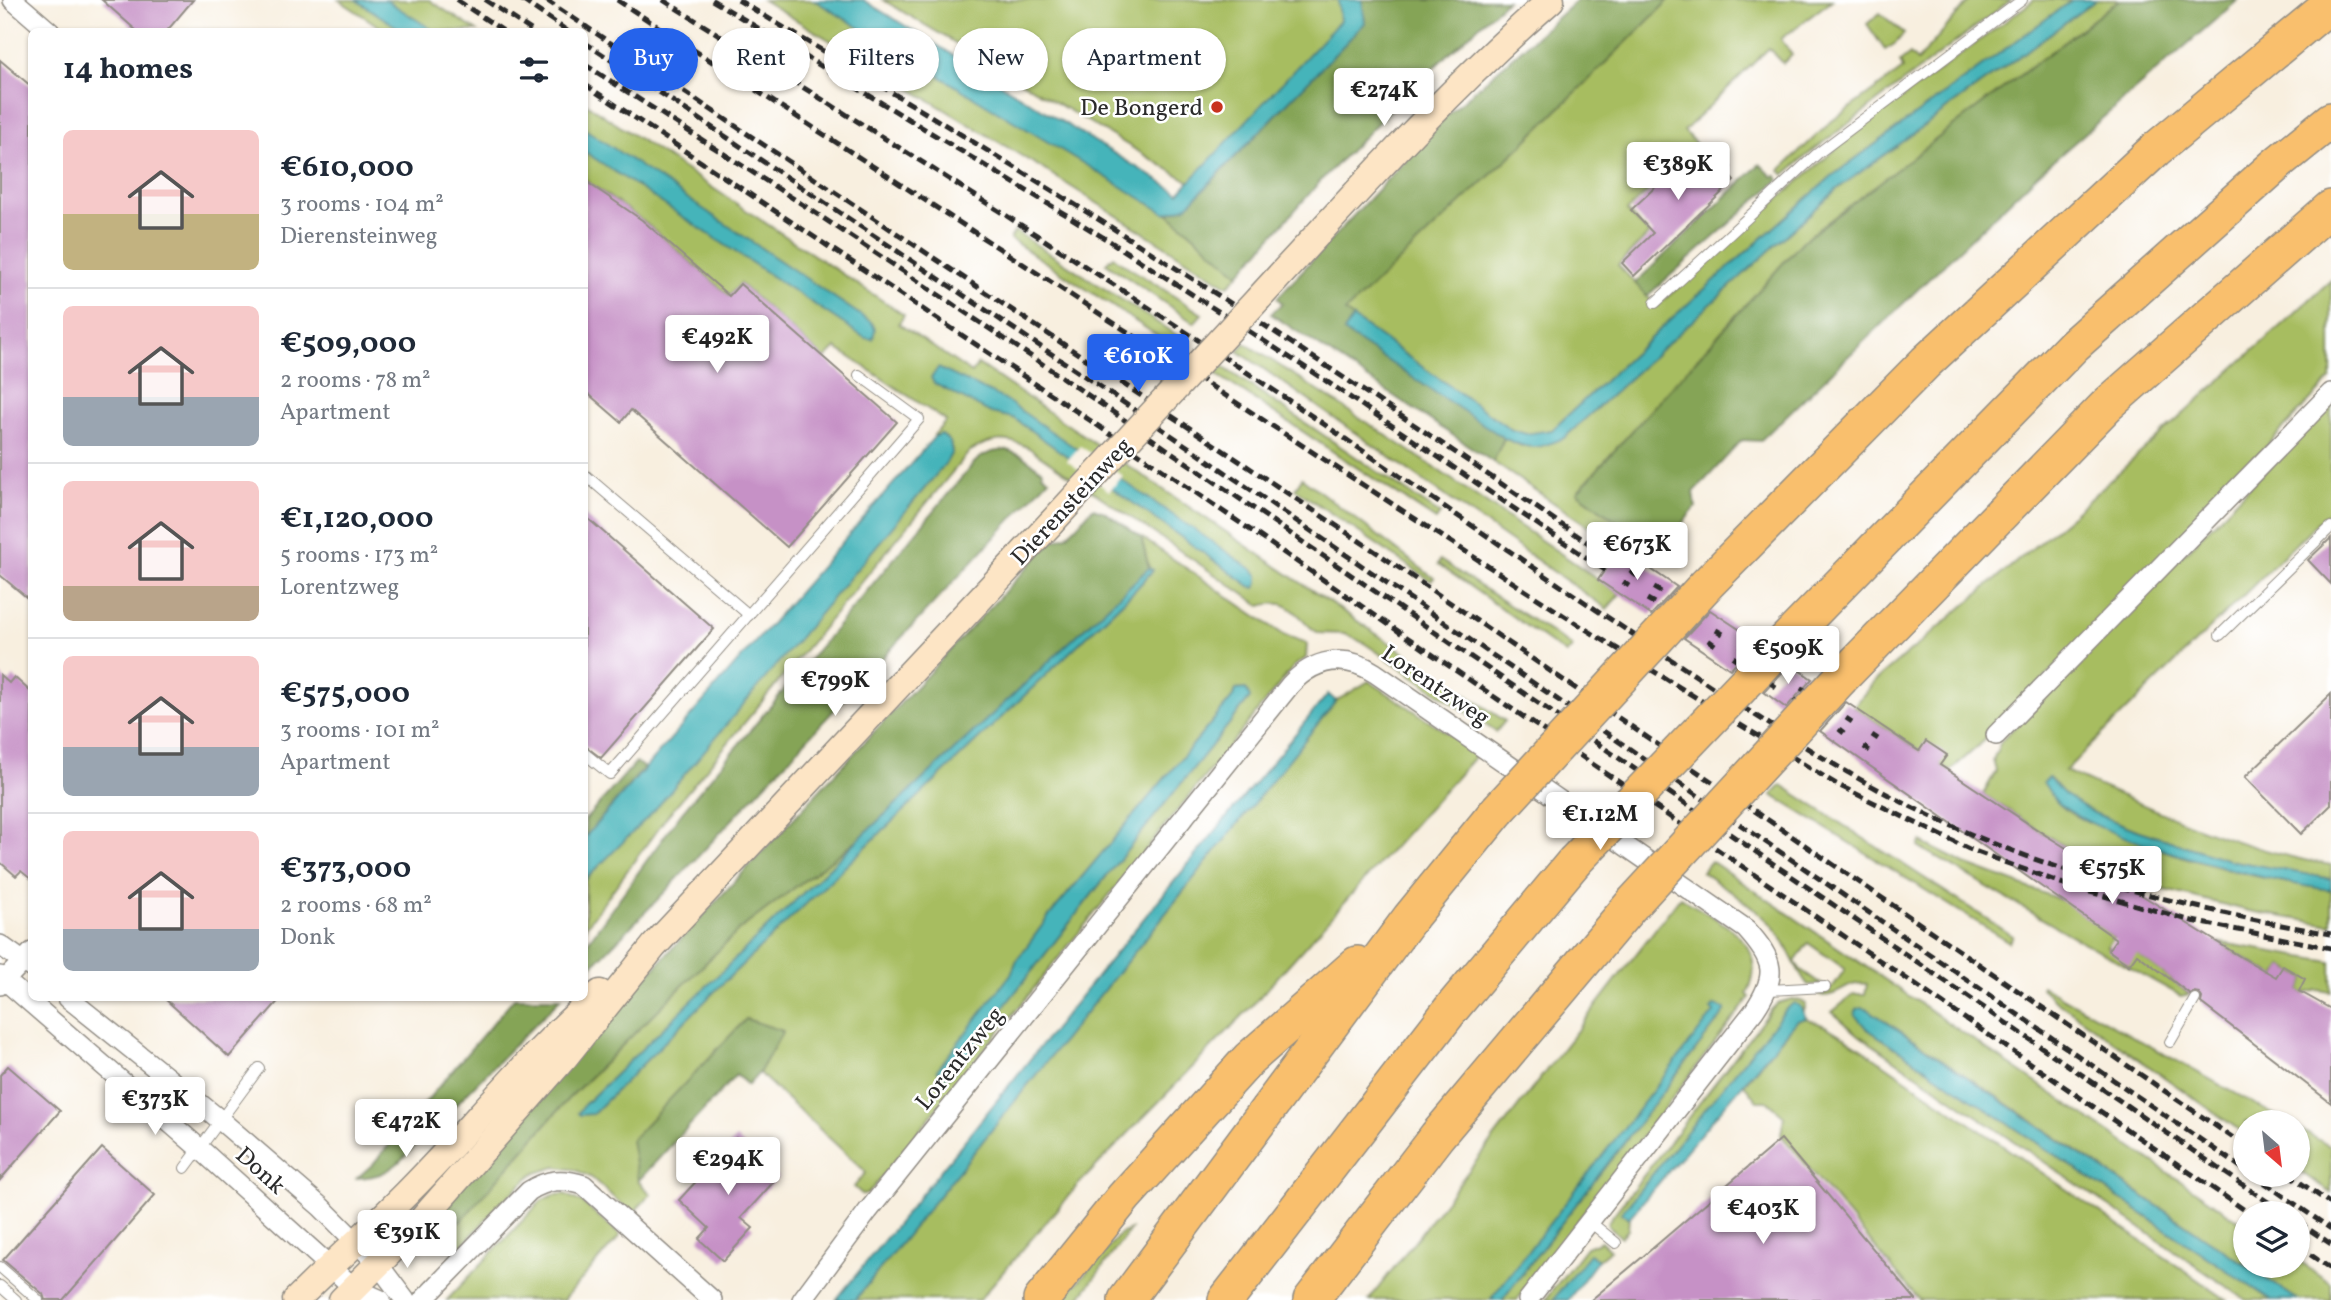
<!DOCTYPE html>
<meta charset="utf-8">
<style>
:root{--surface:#fff;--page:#f2f2f3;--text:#1f2937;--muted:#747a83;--line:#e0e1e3;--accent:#2563eb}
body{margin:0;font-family:Vollkorn,serif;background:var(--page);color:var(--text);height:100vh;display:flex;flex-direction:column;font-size:26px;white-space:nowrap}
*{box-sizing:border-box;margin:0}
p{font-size:23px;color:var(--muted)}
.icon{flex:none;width:38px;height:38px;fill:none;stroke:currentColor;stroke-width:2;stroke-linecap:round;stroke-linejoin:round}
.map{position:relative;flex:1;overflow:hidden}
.drawer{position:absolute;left:28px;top:28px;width:560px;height:973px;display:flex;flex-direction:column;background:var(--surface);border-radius:10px;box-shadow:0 2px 5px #0004}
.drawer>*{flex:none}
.top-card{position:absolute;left:609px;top:28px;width:665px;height:63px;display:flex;gap:14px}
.needle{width:46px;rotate:152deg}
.fabs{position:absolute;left:2233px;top:1110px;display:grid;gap:14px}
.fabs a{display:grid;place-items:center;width:77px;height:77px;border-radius:50%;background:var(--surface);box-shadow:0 2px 5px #0004;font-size:35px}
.price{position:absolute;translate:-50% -60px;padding:0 16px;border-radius:7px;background:#fff;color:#222;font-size:23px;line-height:46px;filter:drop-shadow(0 2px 4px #0008)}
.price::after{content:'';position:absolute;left:50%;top:42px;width:21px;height:16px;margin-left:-10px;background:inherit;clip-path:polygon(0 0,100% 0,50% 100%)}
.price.current{background:var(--accent);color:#fff}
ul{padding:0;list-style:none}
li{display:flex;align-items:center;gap:21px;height:175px;padding:0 35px}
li+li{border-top:2px solid var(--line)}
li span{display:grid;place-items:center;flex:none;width:196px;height:140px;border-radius:10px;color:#555}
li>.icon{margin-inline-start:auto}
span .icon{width:84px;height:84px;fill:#fffc;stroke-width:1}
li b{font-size:30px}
h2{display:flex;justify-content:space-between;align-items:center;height:84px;padding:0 35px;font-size:30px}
.tag{padding:0 24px;border-radius:32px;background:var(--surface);box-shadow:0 2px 5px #0004;font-size:24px;line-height:63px}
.tag.current{background:var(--accent);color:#fff}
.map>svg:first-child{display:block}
.green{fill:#a7bd61;stroke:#697446;stroke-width:2;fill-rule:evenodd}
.forest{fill:#85a457;stroke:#586841;stroke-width:2}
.water{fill:#44b4ba;stroke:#387072;stroke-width:2}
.pier{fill:#f8efdf}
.building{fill:#c691c6}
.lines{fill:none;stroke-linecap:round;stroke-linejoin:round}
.service-casing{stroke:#928d85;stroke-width:12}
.minor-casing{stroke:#928d85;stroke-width:22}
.secondary-casing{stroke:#928d85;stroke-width:29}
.motorway-casing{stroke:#928d85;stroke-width:38}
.service{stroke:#fff;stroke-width:10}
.minor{stroke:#fff;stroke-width:19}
.secondary{stroke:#fde5c5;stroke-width:26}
.motorway{stroke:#f9bf6d;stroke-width:35}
.rail{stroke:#2b2b2b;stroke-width:5;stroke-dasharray:10 5;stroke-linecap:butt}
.secondary-bridge-casing{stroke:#928d85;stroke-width:29;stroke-linecap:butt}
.motorway-bridge-casing{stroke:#928d85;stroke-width:38;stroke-linecap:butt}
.secondary-bridge{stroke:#fde5c5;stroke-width:26}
.motorway-bridge{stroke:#f9bf6d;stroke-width:35}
.poi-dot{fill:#c8321e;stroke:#fff;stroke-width:2.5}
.labels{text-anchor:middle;stroke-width:5;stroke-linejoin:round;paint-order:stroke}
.poi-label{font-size:24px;fill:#2b2b2b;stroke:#fff;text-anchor:end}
.street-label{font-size:24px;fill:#2b2b2b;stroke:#fff}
</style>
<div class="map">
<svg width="2331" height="1300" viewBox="0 0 2331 1300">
<rect width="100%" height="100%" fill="#fff"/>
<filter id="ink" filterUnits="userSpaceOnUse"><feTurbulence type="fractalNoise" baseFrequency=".0143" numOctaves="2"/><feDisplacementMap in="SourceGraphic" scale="14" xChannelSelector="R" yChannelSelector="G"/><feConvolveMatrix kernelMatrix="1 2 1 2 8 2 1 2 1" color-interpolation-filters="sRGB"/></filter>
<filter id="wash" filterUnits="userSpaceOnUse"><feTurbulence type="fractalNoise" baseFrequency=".00686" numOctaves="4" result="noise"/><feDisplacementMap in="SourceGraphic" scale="28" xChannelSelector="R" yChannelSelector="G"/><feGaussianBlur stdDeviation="1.57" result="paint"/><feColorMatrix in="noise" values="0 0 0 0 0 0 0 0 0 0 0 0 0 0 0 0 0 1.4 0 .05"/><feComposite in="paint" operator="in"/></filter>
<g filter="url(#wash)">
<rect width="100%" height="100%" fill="#f8efdf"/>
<g class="green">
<polygon points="339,0 429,0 477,31 386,31"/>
<polygon points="763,0 814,0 1168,213 1239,274 1228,286 1040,167"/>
<polygon points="883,0 1496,0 1244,214"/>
<polygon points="1669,0 1832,0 1781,39 1792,55 1783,63 1769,48 1684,131 1697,145 1627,211 1649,234 1618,265 1657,306 1847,139 2034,0 2072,0 1832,176 1670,320 1552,430 1526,434 1512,430 1344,312 1519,148"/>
<polygon points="1970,0 2011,0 1811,152 1784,175 1780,170 1832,121 1903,69 1900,62 1910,54 1917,61"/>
<polygon points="2096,0 2119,0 1803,241 1577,492 1659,552 1646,566 1626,552 1631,544 1602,525 1597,532 1493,462 1504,438 1521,446 1564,438 1836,190"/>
<polygon points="1880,13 1904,33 1896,43 1885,50 1867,24"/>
<path d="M585,103L904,315L899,324L972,373L978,364L1505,721L1496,732L1364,643L1345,634L1317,633C1297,617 1291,596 1261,606L1029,448C1006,436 990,439 969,452L668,815L585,928V880L653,811L946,463L952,451C949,436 946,437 934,435L946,421L836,348L825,359L740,284L729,296L642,220L585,180Z"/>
<polygon points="1015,231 1181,338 1173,346 1010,239"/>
<polygon points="1113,256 1122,263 1202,314 1194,323 1106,263"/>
<polygon points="2331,280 2331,379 1985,740 1950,771 1853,707 1875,681 2073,514"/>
<polygon points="1245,343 1410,451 1620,594 1607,609 1238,351"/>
<polygon points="1223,367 1440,514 1436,520 1216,374"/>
<path d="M2331,403V509L2065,771C2153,809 2238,850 2331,865V879L2229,860L2139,831L2094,813L2064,794L2049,777C2051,785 2052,797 2057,802C2070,816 2092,823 2109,830C2179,859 2256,879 2331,890V925L2249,911L2110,876L1983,794L1996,771L1993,760L2001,741Z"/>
<polygon points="1302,478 1434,578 1431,581 1295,489"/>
<path d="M1141,537L1284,635L1307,643L1306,658L1294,666L868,1194L863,1195L854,1187L866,1172L759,1073L783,1031L746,1019L638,1181L651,1194L632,1214L592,1178L576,1170L556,1167L533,1174L504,1200L457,1251L428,1226L440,1209L460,1222L567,1100L739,930L861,837L584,1105L593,1114L722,984L1135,590L1153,570L1149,568ZM1246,689L1250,698L1108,874L949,1076L942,1075L938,1069L1012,974L1017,960L1049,916L1233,697L1236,690Z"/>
<polygon points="1440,560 1573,647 1566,654 1438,564"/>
<polygon points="1369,681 1478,753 1248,1010 1077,1186 979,1300 855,1300 1336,701"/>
<polygon points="1782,785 2013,936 2009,942 1772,795"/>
<polygon points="1921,842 1965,864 2064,901 2114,937 2107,946 2126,961 2134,951 2190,994 2181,996 2070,935 1919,847"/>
<path d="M1711,861L2245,1225V1265L1869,1010L1866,1028L2271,1300H2246L1860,1036L1832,1012L1854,994H1865L1867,984C1846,980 1838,1000 1818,995L1816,994L1830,991L1845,969L1808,943L1795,962L1801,970L1821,984L1808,985C1795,969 1790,950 1778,933C1760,908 1727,890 1702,872Z"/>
<path d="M1680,897C1718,922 1773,941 1747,994L1750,997L1517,1300H1502L1725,1012L1714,1006L1715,1012L1490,1300H1369Z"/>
<polygon points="2217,942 2331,962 2331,992 2318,990 2304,994 2299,991 2305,979 2283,966 2276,977"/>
<polygon points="2042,986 2287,1122 2245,1122 2245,1134 2052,998 2041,988"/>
<polygon points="1791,999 1801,1000 1806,1004 1804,1011 1800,1006 1621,1214 1629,1218 1628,1230 1621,1237 1609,1227 1607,1223 1771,1010 1778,1003"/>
<polygon points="1806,1018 1827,1027 1855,1044 2227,1300 1919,1300 1781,1135 1784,1116 1767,1101 1757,1101 1744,1084 1796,1021"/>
<polygon points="2298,1128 2331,1147 2331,1193 2298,1170"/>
<polygon points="565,1194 583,1203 620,1235 616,1241 563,1300 447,1300 542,1200 554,1195"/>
<polygon points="1130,1230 1078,1300 1062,1300 1120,1234"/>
<polygon points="1601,1241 1610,1250 1598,1260 1589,1254 1553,1300 1545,1300 1586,1247"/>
<polygon points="2298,1261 2331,1283 2331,1300 2298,1300 2246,1265 2298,1265"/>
</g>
<g class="forest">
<polygon points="1362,0 1507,0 1416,84 1325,176 1239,274 1168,213 1186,207 1214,179 1365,23"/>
<polygon points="1577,0 1669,0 1519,148 1345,312 1353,318 1344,332 1504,438 1493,462 1271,314 1282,303 1277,298 1446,116"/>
<polygon points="2119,0 2238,0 2037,175 1760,441 1742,440 1694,492 1696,507 1659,552 1577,492 1803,241"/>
<polygon points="1760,164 1773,177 1775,175 1779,180 1647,296 1635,283"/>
<path d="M1007,450L1022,456L1043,471L1042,474L1049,479L665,892L585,973V946L681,813L974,463C984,453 993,451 1007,450Z"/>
<polygon points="1093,508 1105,512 1141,537 1149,568 861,837 739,930 567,1100 460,1222 440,1209 666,955 1052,541 1067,536"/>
<polygon points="636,762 644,768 585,837 585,820"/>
<path d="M514,998H561L398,1163C385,1174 375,1177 357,1178L373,1164Z"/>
<polygon points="746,1019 783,1031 759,1073 748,1085 736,1075 638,1181 631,1140"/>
</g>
<g class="water">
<polygon points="356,0 386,0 434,31 403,31"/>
<polygon points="814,0 863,0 1179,193 1340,21 1338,0 1362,0 1365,23 1186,207 1165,213"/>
<path d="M2072,0H2096L1836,190L1564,438C1538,449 1530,451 1504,438L1344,332L1353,318L1512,430L1526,434L1552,430L1670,320L1832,176Z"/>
<polygon points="585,129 872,323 875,329 873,339 865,338 585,152"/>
<polygon points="938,368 1004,399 1253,570 1258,575 1258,583 1255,588 1250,586 1013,418 991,413 935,384 931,378"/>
<polygon points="941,434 950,442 952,452 946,463 653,812 585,880 585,837 935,436"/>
<polygon points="1149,568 1153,570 1135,590 722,984 593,1114 580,1115 578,1113 584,1105 861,837"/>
<polygon points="1246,689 1250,698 1108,874 949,1077 942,1075 937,1070 1011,974 1017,960 1049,916 1233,697 1236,690"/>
<polygon points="1328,694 1336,701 855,1300 836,1300 1131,934"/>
<path d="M2048,777L2064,794L2094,813L2139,831L2229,860L2331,879V890C2272,882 2214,866 2157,848C2124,837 2087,825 2059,804C2052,798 2048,789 2043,782Z"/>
<polygon points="1794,1003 1800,1006 1806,1018 1796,1021 1629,1218 1621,1213 1787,1008"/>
<polygon points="1714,1006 1725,1009 1725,1012 1502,1300 1490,1300 1714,1012 1711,1009"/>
<polygon points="1862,1008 1869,1010 2066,1145 2298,1300 2271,1300 1866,1028 1855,1015 1857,1009"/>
<polygon points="1589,1254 1598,1260 1568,1300 1553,1300"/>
</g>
<polygon class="pier" points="1080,446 1123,476 1109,491 1067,461"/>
<g id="blocks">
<g class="building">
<polygon points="102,0 193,0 166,32 138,32"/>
<polygon points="0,60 32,87 32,602 0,575"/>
<polygon points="1700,145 1709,154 1714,149 1731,167 1726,172 1734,181 1634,276 1622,263 1653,233 1631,210"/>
<polygon points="584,180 642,220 729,296 740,284 897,422 787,547 631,410 621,422 584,390"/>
<polygon points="584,515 714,629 601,758 584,745"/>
<polygon points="2331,538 2331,584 2308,560"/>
<polygon points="1620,548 1677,587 1651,615 1598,580"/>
<polygon points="1710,610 1757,641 1730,669 1684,638"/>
<polygon points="1790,664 1812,679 1786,708 1764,692"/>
<polygon points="0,675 9,683 14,677 32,693 32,880 21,871 16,876 0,862"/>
<polygon points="2331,694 2331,805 2301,834 2245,777"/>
<polygon points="1846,702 1919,751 1926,741 1947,755 1940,765 2047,836 2241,957 2276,977 2283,966 2305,979 2299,991 2331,1009 2331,1103 2201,1003 2202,998 2199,993 2194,992 2190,994 2137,954 2129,965 2108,950 2116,939 1820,731"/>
<polygon points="164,998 281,998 229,1057"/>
<polygon points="8,1066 60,1111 0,1180 0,1075"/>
<polygon points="736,1138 778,1177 741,1218 753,1228 723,1261 699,1239 709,1228 679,1200"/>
<polygon points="1781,1139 1916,1300 1591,1300 1640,1259"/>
<polygon points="102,1148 155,1195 63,1300 45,1300 43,1294 3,1260"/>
</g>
</g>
</g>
<g filter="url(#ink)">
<use href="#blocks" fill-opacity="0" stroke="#928d85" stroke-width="2"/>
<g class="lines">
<defs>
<g id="service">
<polyline points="1655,303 1817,154 2022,0"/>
<polyline points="584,474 749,615"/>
<polyline points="2220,635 2331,527"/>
<polyline points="584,753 610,774 919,419 859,375"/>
<polyline points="1768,990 1825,987"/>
<polyline points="2170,1042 2195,999"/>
<polyline points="185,1168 259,1068"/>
<polyline points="1589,1221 1616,1243"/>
<polyline points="0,1267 38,1300"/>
<polyline points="0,1286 16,1300"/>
</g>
<g id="minor">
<polyline points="13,0 50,32"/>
<polyline points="1996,735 2331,393"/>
<polyline points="0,945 32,968"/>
<polyline points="0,976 199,1148 354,1288 381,1300"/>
<polyline points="0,985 32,952"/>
<polyline points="68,998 219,1119 321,1207 378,1264 405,1300"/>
<path d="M423,1300L529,1191C548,1179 563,1178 584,1185L712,1300"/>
<path d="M802,1300L868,1211L1290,685C1314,659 1344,653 1375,673L1746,929C1775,961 1778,975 1754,1011L1528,1300"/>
</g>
<g id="secondary">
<path d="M1259,298C1353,196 1446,92 1551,0"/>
<path d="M296,1300C334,1262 374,1227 411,1189C475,1124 531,1053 600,993"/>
<polyline points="342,1300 419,1223 564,1058 654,946 1051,523"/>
</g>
<g id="motorway">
<polyline points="1706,585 1926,362 2155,150 2331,4"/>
<polyline points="1786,640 2074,345 2278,163 2331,120"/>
<polyline points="1841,678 2107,405 2331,208"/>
<polyline points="1041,1300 1124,1197 1249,1059 1357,964"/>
<polyline points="1126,1300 1410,918 1498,810"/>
<polyline points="1226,1300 1452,1008 1574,862"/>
<polyline points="1311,1300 1437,1136 1633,903"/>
</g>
</defs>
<use href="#service" class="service-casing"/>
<use href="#minor" class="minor-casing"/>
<use href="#secondary" class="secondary-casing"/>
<use href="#motorway" class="motorway-casing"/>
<use href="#service" class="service"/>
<use href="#minor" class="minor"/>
<use href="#secondary" class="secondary"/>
<use href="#motorway" class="motorway"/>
<g class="rail">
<polyline points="457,0 505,32"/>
<polyline points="485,0 534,32"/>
<polyline points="522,0 569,32"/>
<polyline points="546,0 1376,552 2245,1146"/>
<polyline points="617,0 1574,622 1836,784 1969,849 2069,886 2192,921 2331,948"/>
<path d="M663,0C888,140 1112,280 1331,429C1448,509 1565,590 1684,668C1768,724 1850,779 1941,821C2066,878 2197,911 2331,934"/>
<polyline points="712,0 1111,242 1323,379 1605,570"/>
<path d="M738,0C888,90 1038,180 1185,274C1329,366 1471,463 1612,559"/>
<polyline points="584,42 1092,381 2245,1170"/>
<polyline points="584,64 805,206 1044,365 2284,1213"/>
<polyline points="584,84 1091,421 2249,1213"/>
<polyline points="1630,571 1637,576"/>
<polyline points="1623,582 1629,586"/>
<polyline points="1654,588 1661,592"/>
<polyline points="1647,599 1654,603"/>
<polyline points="1691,613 1698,617"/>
<polyline points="1672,615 1678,620"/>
<polyline points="1716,630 1723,634"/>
<polyline points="1708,640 1715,645"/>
<polyline points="1740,646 1747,651"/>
<polyline points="1733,657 1740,662"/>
<polyline points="1765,663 1771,668"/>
<polyline points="1769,682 1776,687"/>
<polyline points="1801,688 1808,692"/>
<polyline points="1794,699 1800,703"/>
<polyline points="1827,705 1834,710"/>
<polyline points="1819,716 1826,721"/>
<polyline points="1846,718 1852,722"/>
<polyline points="1839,729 1844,733"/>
<polyline points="1872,735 1878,739"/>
<polyline points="1864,747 1870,751"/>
<polyline points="2252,1174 2331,1229"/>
<polyline points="2288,1174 2331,1204"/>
<polyline points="2298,1222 2331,1244"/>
<polyline points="2298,1246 2331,1269"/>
</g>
<defs>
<polyline id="secondary-bridge" points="1051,523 1259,298"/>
<g id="motorway-bridge">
<polyline points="1498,810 1706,585"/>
<polyline points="1574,862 1786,640"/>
<polyline points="1633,903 1841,678"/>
</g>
</defs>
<use href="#secondary-bridge" class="secondary-bridge-casing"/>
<use href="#motorway-bridge" class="motorway-bridge-casing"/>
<use href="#secondary-bridge" class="secondary-bridge"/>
<use href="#motorway-bridge" class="motorway-bridge"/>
</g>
</g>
<circle class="poi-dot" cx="1217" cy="107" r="7"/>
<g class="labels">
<g class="poi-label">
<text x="1203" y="115">De Bongerd</text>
</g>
<g class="street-label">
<text transform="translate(1071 501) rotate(-47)" y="8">Dierensteinweg</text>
<text transform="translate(1436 685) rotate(34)" y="8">Lorentzweg</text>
<text transform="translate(959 1058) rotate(-51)" y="8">Lorentzweg</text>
<text transform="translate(261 1170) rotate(42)" y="8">Donk</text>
</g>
</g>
</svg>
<div class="fabs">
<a><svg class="needle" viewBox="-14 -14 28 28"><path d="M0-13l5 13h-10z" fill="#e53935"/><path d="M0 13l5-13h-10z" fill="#747a83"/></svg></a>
<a><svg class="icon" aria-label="layers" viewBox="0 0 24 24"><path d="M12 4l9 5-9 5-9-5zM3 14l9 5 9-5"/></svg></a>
</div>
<b class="price" style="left:1384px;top:128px">€274K</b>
<b class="price" style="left:1678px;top:202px">€389K</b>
<b class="price" style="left:717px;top:375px">€492K</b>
<b class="price current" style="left:1138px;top:394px">€610K</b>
<b class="price" style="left:1637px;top:582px">€673K</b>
<b class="price" style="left:1788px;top:686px">€509K</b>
<b class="price" style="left:835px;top:718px">€799K</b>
<b class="price" style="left:1600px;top:852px">€1.12M</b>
<b class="price" style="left:2112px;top:906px">€575K</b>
<b class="price" style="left:155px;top:1137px">€373K</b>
<b class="price" style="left:406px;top:1159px">€472K</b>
<b class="price" style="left:728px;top:1197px">€294K</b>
<b class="price" style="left:1763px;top:1246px">€403K</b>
<b class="price" style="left:407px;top:1270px">€391K</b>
<div class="top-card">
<a class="tag current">Buy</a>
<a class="tag">Rent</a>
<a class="tag">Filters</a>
<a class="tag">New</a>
<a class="tag">Apartment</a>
</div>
<section class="drawer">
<h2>14 homes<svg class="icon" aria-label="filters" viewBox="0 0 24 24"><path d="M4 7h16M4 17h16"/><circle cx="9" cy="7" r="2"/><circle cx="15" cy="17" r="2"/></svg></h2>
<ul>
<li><span style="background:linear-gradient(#f6c9c9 60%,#c2b280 0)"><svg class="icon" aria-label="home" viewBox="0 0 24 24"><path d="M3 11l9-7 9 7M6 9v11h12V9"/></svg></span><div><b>€610,000</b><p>3 rooms · 104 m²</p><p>Dierensteinweg</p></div></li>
<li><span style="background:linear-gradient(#f6c9c9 65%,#9aa5b1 0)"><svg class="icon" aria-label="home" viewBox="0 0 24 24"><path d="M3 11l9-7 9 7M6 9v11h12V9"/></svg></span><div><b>€509,000</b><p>2 rooms · 78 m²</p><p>Apartment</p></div></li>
<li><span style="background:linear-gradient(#f6c9c9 75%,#b9a48a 0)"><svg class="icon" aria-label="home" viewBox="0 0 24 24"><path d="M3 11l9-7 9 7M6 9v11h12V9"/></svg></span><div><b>€1,120,000</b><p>5 rooms · 173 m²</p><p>Lorentzweg</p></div></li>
<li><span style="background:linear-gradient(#f6c9c9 65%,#9aa5b1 0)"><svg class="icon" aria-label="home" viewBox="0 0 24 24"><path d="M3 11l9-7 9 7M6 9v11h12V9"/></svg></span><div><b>€575,000</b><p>3 rooms · 101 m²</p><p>Apartment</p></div></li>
<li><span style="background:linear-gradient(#f6c9c9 70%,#9aa5b1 0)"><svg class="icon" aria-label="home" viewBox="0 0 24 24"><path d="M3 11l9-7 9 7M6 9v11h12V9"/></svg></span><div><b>€373,000</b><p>2 rooms · 68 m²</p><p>Donk</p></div></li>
</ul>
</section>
</div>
